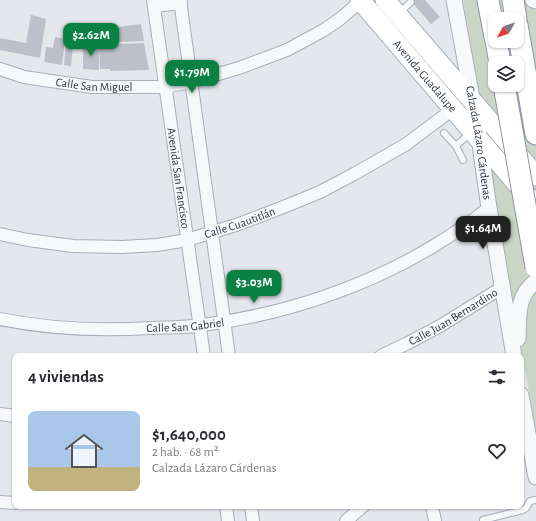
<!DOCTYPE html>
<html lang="es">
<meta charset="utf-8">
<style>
:root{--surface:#fff;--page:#f2f2f3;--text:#2b2b33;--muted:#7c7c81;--line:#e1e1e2;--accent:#0b8043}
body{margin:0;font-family:"Alegreya Sans",sans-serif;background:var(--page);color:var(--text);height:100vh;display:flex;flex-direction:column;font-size:15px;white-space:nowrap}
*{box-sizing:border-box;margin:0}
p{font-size:13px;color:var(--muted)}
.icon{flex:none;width:22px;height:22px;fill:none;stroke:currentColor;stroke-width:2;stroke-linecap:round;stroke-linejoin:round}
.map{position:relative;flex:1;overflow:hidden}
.panel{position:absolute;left:12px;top:353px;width:512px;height:156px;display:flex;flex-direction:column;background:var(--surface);border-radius:8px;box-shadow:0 1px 3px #0004}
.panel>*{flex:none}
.needle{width:26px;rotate:230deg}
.buttons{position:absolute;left:488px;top:12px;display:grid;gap:8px}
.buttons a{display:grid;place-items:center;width:36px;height:36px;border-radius:8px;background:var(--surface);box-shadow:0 1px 3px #0004;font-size:20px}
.price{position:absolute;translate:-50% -34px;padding:0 9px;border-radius:8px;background:var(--accent);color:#fff;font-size:13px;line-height:26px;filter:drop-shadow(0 1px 2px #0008)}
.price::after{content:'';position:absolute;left:50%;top:24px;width:12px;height:9px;margin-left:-6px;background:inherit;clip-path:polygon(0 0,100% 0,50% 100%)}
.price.current{background:#222;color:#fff}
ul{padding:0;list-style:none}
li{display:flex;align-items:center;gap:12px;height:100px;padding:0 16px}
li+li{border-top:1px solid var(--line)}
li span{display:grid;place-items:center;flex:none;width:112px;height:80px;border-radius:8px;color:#555}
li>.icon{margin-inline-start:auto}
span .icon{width:48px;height:48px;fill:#fffc;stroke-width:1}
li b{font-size:17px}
h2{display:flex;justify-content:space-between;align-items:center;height:48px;padding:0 16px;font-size:17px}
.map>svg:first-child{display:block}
.green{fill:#c9d6c5;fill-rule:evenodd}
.building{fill:#bbc0ca}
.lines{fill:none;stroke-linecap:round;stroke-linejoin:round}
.service-casing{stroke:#a9aeb7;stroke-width:8}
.minor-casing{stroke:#a9aeb7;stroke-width:14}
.tertiary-casing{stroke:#a9aeb7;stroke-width:17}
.primary-casing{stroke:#a3abb8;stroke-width:21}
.motorway-casing{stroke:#8b94a3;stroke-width:23}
.service{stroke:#f7f8fa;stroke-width:6}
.minor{stroke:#f7f8fa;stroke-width:12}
.tertiary{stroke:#f7f8fa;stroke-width:15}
.primary{stroke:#fff;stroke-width:19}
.motorway{stroke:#fff;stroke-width:21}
.motorway-bridge-casing{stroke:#8b94a3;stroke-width:23;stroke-linecap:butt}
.motorway-bridge{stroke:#fff;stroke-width:21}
.labels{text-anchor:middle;stroke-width:3.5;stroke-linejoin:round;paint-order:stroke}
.street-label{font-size:12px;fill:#2b3445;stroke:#f4f6f9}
</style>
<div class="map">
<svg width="536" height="521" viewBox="0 0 536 521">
<rect width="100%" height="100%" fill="#e4e7ec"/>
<path class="green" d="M463,0H536V432L490,168ZM495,19H517V41H495ZM495,63H517V85H495Z"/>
<g class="building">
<polygon points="410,0 425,0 440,17 431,24"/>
<polygon points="31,15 46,19 40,58 0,50 0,38 26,43"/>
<polygon points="141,24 144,41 99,43 98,42 99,43 79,44 77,32"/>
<polygon points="55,37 65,39 62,65 44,62 46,47 53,48"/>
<polygon points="144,43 149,70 110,71 110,69 100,69 99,45"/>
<polygon points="66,45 73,45 71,66 64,65"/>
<polygon points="83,45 99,45 99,70 83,69"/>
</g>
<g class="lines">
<defs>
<g id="service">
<polyline points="399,13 411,2"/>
<polyline points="444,133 456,146 463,160"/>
<polyline points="456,146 471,132"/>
<polyline points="483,520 523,510 526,508 530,501 536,500"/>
</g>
<g id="minor">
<path id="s1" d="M153,0L204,356"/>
<polyline points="180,0 229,356"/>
<polyline points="154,6 181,3"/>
<path id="s2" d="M0,69L24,77L92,87H165L191,82L239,68L287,50L324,30L340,19L361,1"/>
<path id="s3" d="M0,234L28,240L73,246L122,247L157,245L187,240L239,224L281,208L320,192L354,174L405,145L453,109"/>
<path id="s4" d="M0,319C49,329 100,331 150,328C167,327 185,328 202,325C283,315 367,287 437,244C455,233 472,221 489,208"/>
<path id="s5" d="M381,356L408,343L440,326L503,287"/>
<polyline points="0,414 15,416"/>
<polyline points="0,502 15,503"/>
<polyline points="226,506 228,521"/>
<polyline points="251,506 253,521"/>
<polyline points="432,506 435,521"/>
<polyline points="346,521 363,506"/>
</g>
<g id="tertiary">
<path id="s6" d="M454,0L480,141L481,152L489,208L514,356"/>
<polyline points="533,0 536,1"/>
<path d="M518,339C519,317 516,296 536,281"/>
<polyline points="521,395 536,477"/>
</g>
<g id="primary">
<path id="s7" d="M360,0L536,206"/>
<polyline points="385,0 494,126 536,176"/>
</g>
<g id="motorway">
<polyline points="488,0 495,37"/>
<polyline points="513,0 516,19"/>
<polyline points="517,25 536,134"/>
<polyline points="496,41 500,63"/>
</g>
</defs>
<use href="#service" class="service-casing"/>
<use href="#minor" class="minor-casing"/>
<use href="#tertiary" class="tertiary-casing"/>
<use href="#primary" class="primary-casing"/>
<use href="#motorway" class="motorway-casing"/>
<use href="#service" class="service"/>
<use href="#minor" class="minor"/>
<use href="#tertiary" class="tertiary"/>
<use href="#primary" class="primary"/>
<use href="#motorway" class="motorway"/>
<defs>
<polyline id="motorway-bridge" points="504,85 536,267"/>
</defs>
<use href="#motorway-bridge" class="motorway-bridge-casing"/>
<use href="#motorway-bridge" class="motorway-bridge"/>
</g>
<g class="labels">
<g class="street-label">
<text dy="4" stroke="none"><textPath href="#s7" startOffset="100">Avenida Guadalupe</textPath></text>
<text dy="4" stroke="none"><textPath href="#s2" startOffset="96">Calle San Miguel</textPath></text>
<text dy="4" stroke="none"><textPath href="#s6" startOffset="145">Calzada Lázaro Cárdenas</textPath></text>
<text dy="4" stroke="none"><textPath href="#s1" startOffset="180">Avenida San Francisco</textPath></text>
<text dy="4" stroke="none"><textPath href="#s3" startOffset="244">Calle Cuautitlán</textPath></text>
<text dy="4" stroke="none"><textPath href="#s5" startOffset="82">Calle Juan Bernardino</textPath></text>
<text dy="4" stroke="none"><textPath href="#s4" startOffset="186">Calle San Gabriel</textPath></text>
</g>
</g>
</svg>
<div class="buttons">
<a><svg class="needle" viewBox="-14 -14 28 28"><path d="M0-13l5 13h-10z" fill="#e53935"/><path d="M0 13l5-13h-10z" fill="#7c7c81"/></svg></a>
<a><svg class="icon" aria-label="layers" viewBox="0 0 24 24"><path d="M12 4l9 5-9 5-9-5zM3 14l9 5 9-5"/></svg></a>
</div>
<b class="price" style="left:91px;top:57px">$2.62M</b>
<b class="price" style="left:192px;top:94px">$1.79M</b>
<b class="price current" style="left:483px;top:250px">$1.64M</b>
<b class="price" style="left:254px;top:304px">$3.03M</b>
<section class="panel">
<h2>4 viviendas<svg class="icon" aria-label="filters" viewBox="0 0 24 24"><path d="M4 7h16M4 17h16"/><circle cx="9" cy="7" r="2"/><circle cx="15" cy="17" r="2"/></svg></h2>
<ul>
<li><span style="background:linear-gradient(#a9c7e8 70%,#c2b280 0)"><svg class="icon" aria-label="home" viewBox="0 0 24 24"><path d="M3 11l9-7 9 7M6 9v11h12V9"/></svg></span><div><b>$1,640,000</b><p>2 hab. · 68 m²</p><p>Calzada Lázaro Cárdenas</p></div><svg class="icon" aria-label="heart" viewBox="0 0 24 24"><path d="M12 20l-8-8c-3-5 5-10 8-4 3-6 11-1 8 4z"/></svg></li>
</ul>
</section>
</div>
